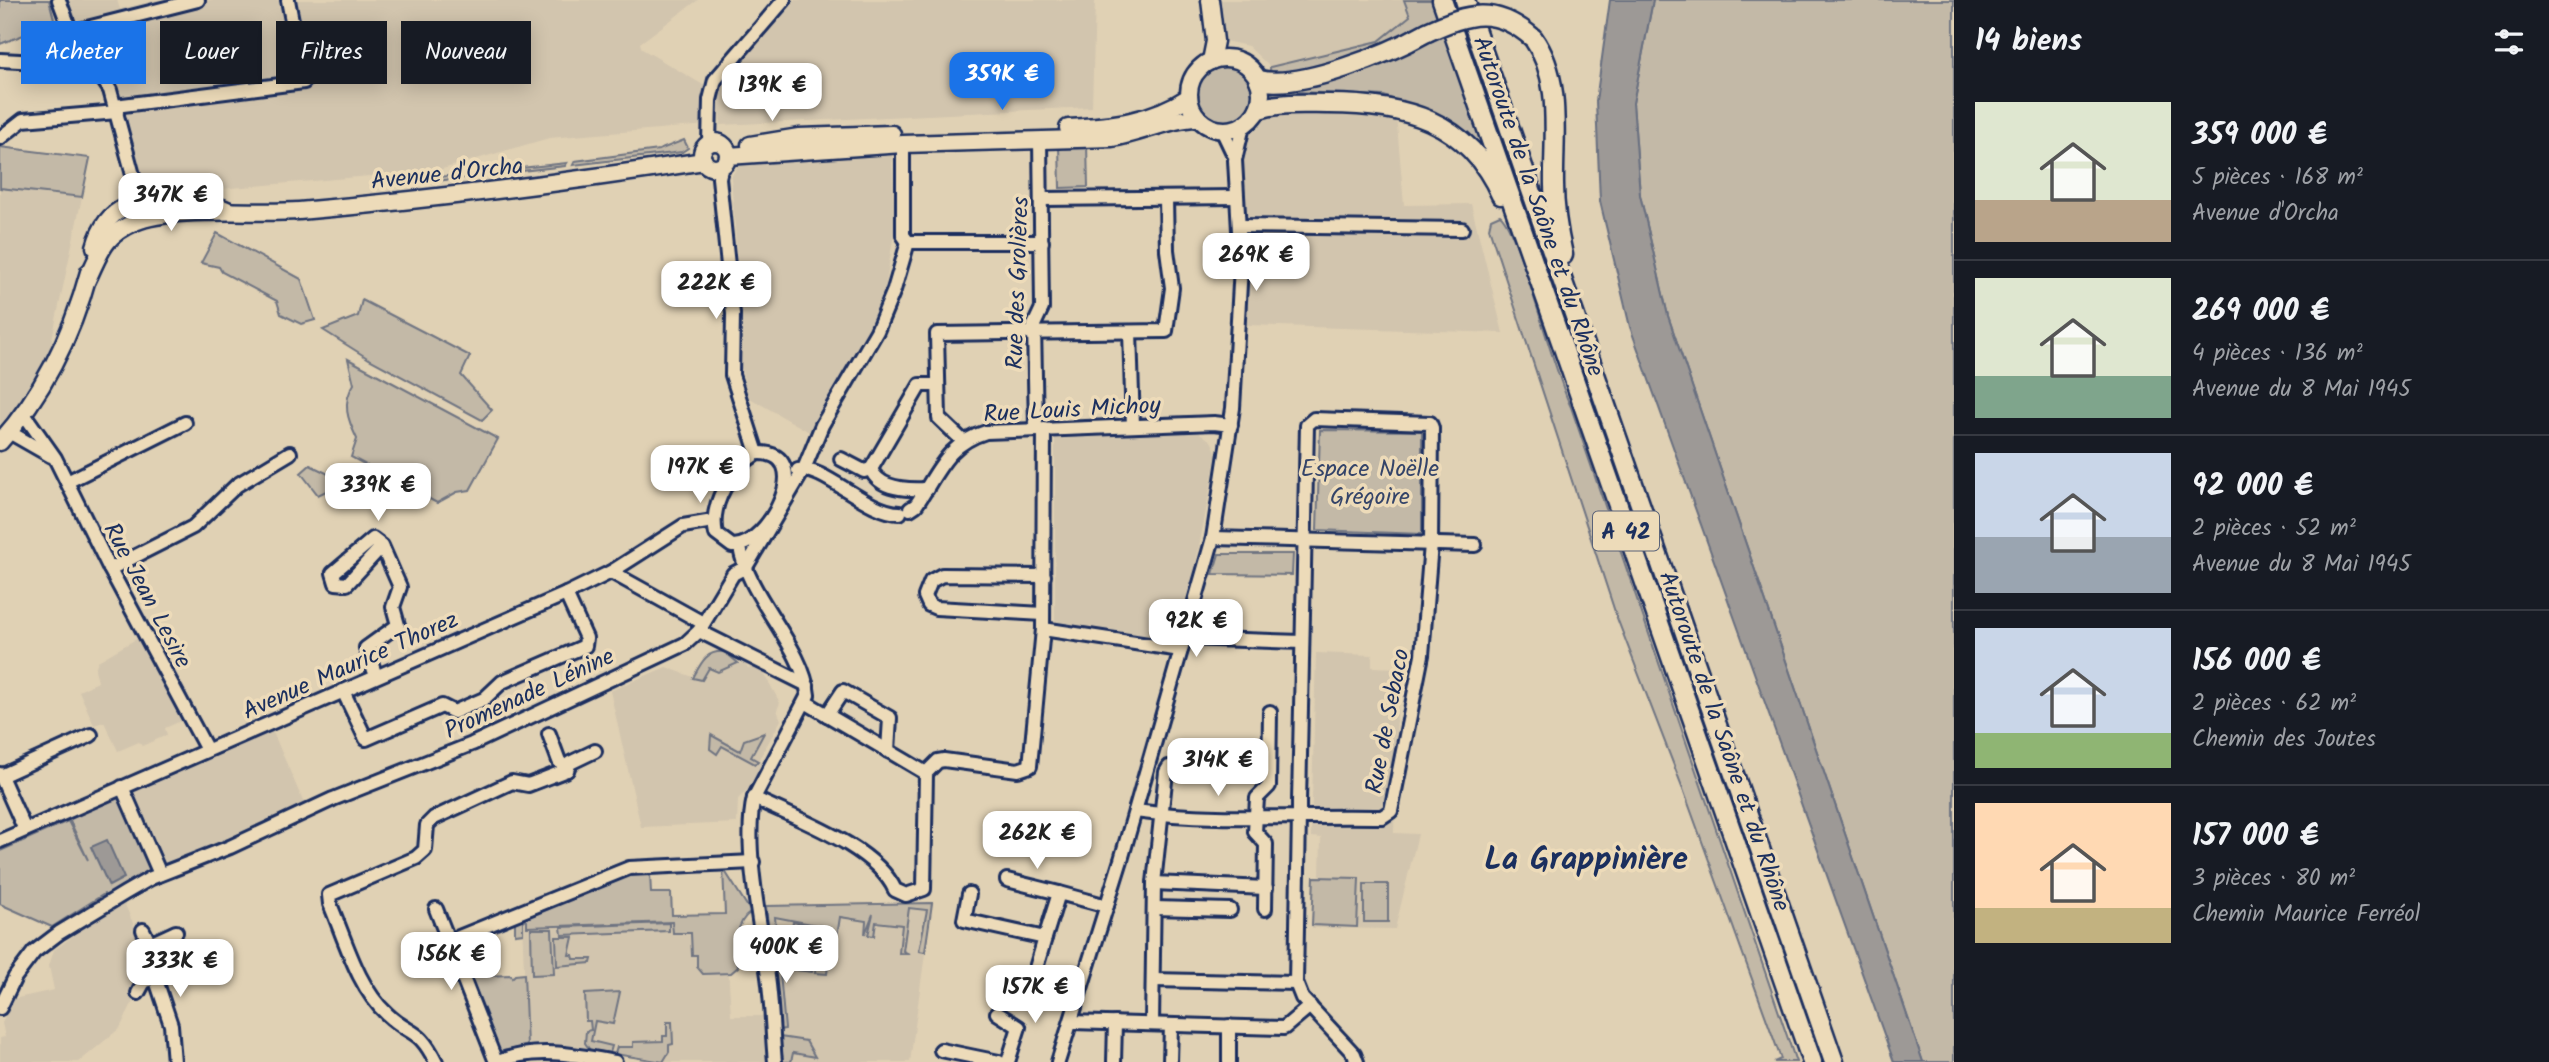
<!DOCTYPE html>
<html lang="fr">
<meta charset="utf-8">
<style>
:root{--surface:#171b24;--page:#20242c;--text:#f1f3f6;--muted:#9ea1a6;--line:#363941;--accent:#1a73e8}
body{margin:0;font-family:Kalam,sans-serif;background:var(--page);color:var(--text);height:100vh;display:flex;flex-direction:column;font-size:26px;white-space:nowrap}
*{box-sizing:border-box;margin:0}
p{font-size:23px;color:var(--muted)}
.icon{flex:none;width:38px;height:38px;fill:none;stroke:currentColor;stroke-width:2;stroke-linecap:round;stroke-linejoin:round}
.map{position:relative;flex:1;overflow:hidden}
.side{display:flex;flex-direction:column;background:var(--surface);width:595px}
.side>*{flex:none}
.banner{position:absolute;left:21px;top:21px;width:665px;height:63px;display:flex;gap:14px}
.price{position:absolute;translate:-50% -60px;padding:0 16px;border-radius:14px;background:#fff;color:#222;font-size:23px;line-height:46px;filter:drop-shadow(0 2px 4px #0008)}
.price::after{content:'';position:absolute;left:50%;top:42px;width:21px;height:16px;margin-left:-10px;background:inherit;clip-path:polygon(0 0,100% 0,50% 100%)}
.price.current{background:var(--accent);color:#fff}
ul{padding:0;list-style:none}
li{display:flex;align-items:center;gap:21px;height:175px;padding:0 21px}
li+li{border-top:2px solid var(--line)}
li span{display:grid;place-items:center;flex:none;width:196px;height:140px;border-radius:0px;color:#555}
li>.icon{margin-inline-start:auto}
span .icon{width:84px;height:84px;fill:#fffc;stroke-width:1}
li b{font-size:30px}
h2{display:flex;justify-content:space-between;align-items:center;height:84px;padding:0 21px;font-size:30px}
.pill{padding:0 24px;border-radius:0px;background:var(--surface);box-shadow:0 4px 18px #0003;font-size:24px;line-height:63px}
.pill.current{background:var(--accent);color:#fff}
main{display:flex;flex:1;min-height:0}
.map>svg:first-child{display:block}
.built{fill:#d2c5ae}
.green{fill:#c3b9a7;stroke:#6f7482;stroke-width:2}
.water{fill:#9d9996;stroke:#696f80;stroke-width:2}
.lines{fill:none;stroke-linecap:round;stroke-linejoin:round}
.minor-casing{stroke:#1b2f5e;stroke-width:18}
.major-casing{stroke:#1b2f5e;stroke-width:21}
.highway-casing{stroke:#1b2f5e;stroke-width:23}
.minor{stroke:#eddbb9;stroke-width:12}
.major{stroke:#eddbb9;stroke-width:16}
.highway{stroke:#eddbb9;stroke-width:18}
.highway-bridge-casing{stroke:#1b2f5e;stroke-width:23;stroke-linecap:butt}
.highway-bridge{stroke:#eddbb9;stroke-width:18}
.labels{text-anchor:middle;stroke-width:7;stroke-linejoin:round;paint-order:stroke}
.shield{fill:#eddbb9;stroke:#5a6379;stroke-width:2}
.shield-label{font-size:23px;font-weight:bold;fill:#1b2f5e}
.street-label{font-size:24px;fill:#1b2f5e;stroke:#eddbb9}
.park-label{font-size:24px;fill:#344469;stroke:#eddbb9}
.district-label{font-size:32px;font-weight:bold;fill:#1b2f5e;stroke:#eddbb9}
</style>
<main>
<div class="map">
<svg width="1954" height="1062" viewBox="0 0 1954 1062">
<rect width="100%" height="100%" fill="#e0d1b4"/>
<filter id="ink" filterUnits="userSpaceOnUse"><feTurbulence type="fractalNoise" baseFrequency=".0143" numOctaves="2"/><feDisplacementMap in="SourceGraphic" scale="14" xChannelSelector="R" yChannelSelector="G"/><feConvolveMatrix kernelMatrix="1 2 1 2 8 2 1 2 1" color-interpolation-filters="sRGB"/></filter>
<g filter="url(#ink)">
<g class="built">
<polygon points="68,0 117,0 120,9 157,0 698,0 640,43 642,49 705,86 707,125 549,138 439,170 208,190 127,188 111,94 68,25 75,23"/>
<polygon points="795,0 1095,0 1092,107 721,125 718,100 724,84"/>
<polygon points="1218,0 1404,0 1410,16 1379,41 1270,67 1248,46 1225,41"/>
<polygon points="1272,109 1396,113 1404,205 1471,204 1503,333 1247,325 1240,142"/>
<polygon points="892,153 895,226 885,290 875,318 811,433 748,397 740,363 740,294 746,292 746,287 758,287 758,280 739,281 731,177 739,164"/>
<polygon points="0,188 82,197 48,358 26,394 0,425"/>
<polygon points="1197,431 1211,441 1217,453 1193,578 1169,644 1055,624 1055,437"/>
<polygon points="138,638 181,721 165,728 167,735 142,746 139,742 118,751 104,722 94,725 79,691 98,682 95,669 98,661"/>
<polygon points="714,652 730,654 739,664 745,662 748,668 759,664 780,703 777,710 781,720 758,761 763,764 750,787 738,799 737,823 641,827 610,691 666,667 693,677 704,658"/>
<polygon points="1316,653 1372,655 1372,667 1398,668 1394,833 1418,834 1395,929 1312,928 1313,876 1320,876 1321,838 1311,837"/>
<polygon points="272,730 306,808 166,869 131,791"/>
<polygon points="123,900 151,965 120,1028 79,1062 0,1062 0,1038 5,1037 2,1023 13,999 54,990 49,966 54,950 88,925 87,919"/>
<polygon points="932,903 910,1062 783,1062 766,906"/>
<polygon points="725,914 731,1016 763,1016 767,1062 659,1062 569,1046 527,1046 522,920"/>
</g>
<g class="green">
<polygon points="0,0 49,0 55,23 0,44"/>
<polygon points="1404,0 1433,0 1485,150 1480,151 1424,110 1384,96 1299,92 1273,99 1270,67 1379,41 1410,16"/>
<polygon points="1653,0 1954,0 1954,1062 1923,1062 1668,316 1640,195 1633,103"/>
<circle cx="1225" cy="94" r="29"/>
<polygon points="684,140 688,148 682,152 573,165 575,161 659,150"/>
<polygon points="1059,144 1087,144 1088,187 1060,188"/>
<polygon points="0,147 90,158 82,197 0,188"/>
<polygon points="567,163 565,166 393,186 384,183"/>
<path d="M1500,215C1519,229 1553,372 1571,407L1796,1062H1774L1781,1059L1683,789L1617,618L1489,228L1491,219Z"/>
<polygon points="217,233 301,279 315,320 301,324 281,314 277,301 222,272 219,267 201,263"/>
<polygon points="362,300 470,356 461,375 492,410 482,420 369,359 323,330 358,316"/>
<path d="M348,359L498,439L470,490L457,492L437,503L351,457L357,439C348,420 341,403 354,384Z"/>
<polygon points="1320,430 1422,431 1422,534 1317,530"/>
<polygon points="310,465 345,482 318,495 301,473"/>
<polygon points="1219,554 1293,554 1292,575 1213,574"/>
<path d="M725,652L738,663L718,672L709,668L702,680L693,678C701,663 706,650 725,652Z"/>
<polygon points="764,733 751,757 758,761 755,764 722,746 717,754 710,749 711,735 740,751 744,740"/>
<polygon points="122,794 156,871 107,898 104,894 52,927 0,904 0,851 68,821 88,860 68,817"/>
<path d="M723,868L751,912C733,924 736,948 738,967L731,973L703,974L697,967V955H692L691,933H673L672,922L527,927V921L523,920V933L515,934V919C558,901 603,873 650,873L651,893H671L672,915L725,914Z"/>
<polygon points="1314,877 1359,878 1357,927 1312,925"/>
<rect x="1364" y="884" width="24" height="38"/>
<polygon points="932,903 925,952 919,951 927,910 909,908 903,951 909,954 899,953 902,925 876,922 874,936 868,935 873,914 865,934 866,921 840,917 836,943 831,943 827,974 815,973 822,926 775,917 785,1029 779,1030 766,906"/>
<polygon points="793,922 818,927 812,972 786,969"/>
<polygon points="669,923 669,931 562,935 561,927"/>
<polygon points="531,929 552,929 554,974 532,975"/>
<polygon points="486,931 488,935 480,936 481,976 511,975 512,978 515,975 524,974 527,1046 498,1052 456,945 463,941 458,945 461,952 473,949 476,934"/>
<polygon points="556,937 573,937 569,955 573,955 574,959 592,959 591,963 557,966"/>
<polygon points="620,992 613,1024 595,1021 591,1041 612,1046 610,1053 590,1050 585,1043 586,1031 591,1030 590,1021 586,1021 585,994"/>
<polygon points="667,1022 672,1022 673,1044 669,1045 669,1052 663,1062 615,1054 617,1047 633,1047 633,1042 663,1041 663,1036 667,1036"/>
<polygon points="780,1037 806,1041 815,1057 793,1053 791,1062 783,1062"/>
</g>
<g class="water">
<polygon points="1610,0 1653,0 1633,103 1640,195 1668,316 1923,1062 1894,1062 1630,327 1600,201 1596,101"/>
<polygon points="107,840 124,878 109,886 91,847"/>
</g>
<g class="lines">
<defs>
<g id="minor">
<polyline points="59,0 71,32 110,90 140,201 148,209"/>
<polyline points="71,32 198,0"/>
<polyline points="0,60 39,62 86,52"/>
<polyline points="115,106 304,82 288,0"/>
<polyline points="1222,130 1233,153"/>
<polyline points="0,138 23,120 117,112"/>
<polyline points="709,144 710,100 715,80 784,0"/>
<polyline points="903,144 903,235 908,242 1042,242"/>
<polyline points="722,165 719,178 733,314 732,375 757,453"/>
<polyline points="1041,199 1237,197"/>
<polyline points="1239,226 1462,229"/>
<polyline points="1130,332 1133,426"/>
<polyline points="24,414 55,458 110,569 207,750"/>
<polyline points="1036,429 1034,325 1042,308 1040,139"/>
<polyline points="9,432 51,456"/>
<polyline points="963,441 939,418 937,334 1166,331 1172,288 1167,250 1166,199"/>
<path d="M757,453C818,450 769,548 732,546L716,534C709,504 731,469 757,453Z"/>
<polyline points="841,459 864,471 871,469"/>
<path d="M798,470C823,465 867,513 900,513"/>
<polyline points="67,482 185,423"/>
<path d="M927,489C909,490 879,490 871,469L920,385H937"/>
<path d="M910,509L916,505C938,473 946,444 986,432L1214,423L1231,425"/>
<polyline points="1213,538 1475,545"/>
<path d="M740,547C747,596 804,647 808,695L754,798C743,843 760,923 767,970C772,1000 772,1031 775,1062"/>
<polyline points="110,569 193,527 237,485 290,453"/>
<polyline points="611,572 703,623"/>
<polyline points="1043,614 936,608 929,605 925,596 931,581 942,575 1044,576"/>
<polyline points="1043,629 1181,650"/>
<polyline points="699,631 807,685"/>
<polyline points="1185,638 1302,642"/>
<polyline points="376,676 366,648 398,625 393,607 400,587 382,546 373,539 333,573 336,583 347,584 382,546"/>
<polyline points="343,691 366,739 442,706 454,712 484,699 502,682 585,646 586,638 566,594"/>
<polyline points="807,703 926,773"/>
<polyline points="827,715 843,691 890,718 888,751"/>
<polyline points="549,734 559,761 567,770"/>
<polyline points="0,774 25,830"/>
<polyline points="1,776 91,735"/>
<polyline points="122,787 160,874"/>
<path d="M754,798C796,819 875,846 895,890L906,895L924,889L926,773L938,761L944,760L1018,770L1030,766L1043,629L1044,429"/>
<path d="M1135,811C1216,822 1301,815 1382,817L1391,811L1422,655L1431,544L1432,428L1430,423L1314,419L1307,425L1299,802V815L1296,983L1302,998L1354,1054L1357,1062"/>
<polyline points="0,841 566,594 611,572 683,526 713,521"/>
<polyline points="1007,880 1059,893"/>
<polyline points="1154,883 1266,888"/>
<polyline points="969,894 964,920 1045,938 1059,893 1107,906"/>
<polyline points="1154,908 1230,910"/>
<polyline points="436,909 496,1062"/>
<polyline points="1265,909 1266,844 1255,832 1257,798 1269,786 1270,712"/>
<polyline points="143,930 150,944"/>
<polyline points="449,941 629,868 753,862"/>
<polyline points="1036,968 1045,938"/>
<polyline points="1153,980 1296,983"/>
<polyline points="138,993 144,982 155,977"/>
<polyline points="0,1008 15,977 34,952 59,933 125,893 151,878 230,847 333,799 472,744 685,644 699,631 733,574 746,567 804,469 822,425 877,331 894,290 908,242"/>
<polyline points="997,1013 1019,1027 1008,1062"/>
<polyline points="1071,1022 1284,1028 1310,1006"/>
<polyline points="1152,1024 1154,883 1166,772 1169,767 1269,770"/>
<polyline points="941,1050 999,1062"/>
<polyline points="174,1062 171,1025 155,977 150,944 176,932"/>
<path d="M436,1062C418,1026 411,1037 387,1014C358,988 345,939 330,904L329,895L416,858L425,850L427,825L434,818L512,782L528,785L567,770L570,763L595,751"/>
<path d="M498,1062C534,1046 577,1055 615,1062"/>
<polyline points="1058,1062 1121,860 1213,538 1233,408 1241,266 1235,160 1243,126"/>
<polyline points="1114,1062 1115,1023"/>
<polyline points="1170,1062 1171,1025"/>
<polyline points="1229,1062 1229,1026"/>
</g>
<g id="major">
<polyline points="1210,0 1215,41 1211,61"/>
<circle cx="1225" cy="94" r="36"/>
<path d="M1068,128C1112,126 1151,122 1189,97"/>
<circle cx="715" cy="155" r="13"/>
<polyline points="750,145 799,137 892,134"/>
<path d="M728,156L903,144L1112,138C1141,133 1168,119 1198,118"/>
<path d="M95,247C107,203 135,201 176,201C196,202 211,202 229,211"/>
<path d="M87,280C101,251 103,236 135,222C171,206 256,214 299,211C435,199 569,182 704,161"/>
<path d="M0,442C43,394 72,335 89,272"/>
</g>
<g id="highway">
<polyline points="1442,0 1812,1062"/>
<polyline points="1465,0 1834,1062"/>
<path d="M1533,38C1563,80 1553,136 1554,185C1554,208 1558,233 1563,255"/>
<path d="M1259,80C1300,90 1390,53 1427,32"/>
<path d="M1259,109C1281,102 1305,104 1328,104C1404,104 1467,119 1501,195"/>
</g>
</defs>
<use href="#minor" class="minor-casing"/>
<use href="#major" class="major-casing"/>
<use href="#highway" class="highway-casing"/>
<use href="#minor" class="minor"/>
<use href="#major" class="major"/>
<use href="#highway" class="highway"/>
<defs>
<path id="highway-bridge" d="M1427,32C1469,13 1495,5 1533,38"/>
</defs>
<use href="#highway-bridge" class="highway-bridge-casing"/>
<use href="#highway-bridge" class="highway-bridge"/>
</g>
</g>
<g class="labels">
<rect class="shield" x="1593" y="511.5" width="66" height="39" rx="5"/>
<g class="shield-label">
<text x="1626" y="539">A 42</text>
</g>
<g class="street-label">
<text transform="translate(447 173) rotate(-6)" y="8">Avenue d'Orcha</text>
<text transform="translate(1539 206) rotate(71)" y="8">Autoroute de la Saône et du Rhône</text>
<text transform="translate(1017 283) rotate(-88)" y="8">Rue des Grolières</text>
<text transform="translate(1072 409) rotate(-3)" y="8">Rue Louis Michoy</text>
<text transform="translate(148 595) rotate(62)" y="8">Rue Jean Lesire</text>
<text transform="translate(350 665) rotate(-24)" y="8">Avenue Maurice Thorez</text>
<text transform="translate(529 693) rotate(-25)" y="8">Promenade Lénine</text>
<text transform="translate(1387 721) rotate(-79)" y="8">Rue de Sebaco</text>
<text transform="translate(1725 741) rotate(71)" y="8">Autoroute de la Saône et du Rhône</text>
</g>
<g class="park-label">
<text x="1370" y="476">Espace Noëlle<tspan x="1370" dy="28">Grégoire</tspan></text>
</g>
<g class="district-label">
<text x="1586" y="869">La Grappinière</text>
</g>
</g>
</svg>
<b class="price current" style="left:1002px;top:112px">359K €</b>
<b class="price" style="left:772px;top:123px">139K €</b>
<b class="price" style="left:171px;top:233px">347K €</b>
<b class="price" style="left:1256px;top:293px">269K €</b>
<b class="price" style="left:716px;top:321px">222K €</b>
<b class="price" style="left:700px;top:505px">197K €</b>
<b class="price" style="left:378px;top:523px">339K €</b>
<b class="price" style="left:1196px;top:659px">92K €</b>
<b class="price" style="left:1218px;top:798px">314K €</b>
<b class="price" style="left:1037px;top:871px">262K €</b>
<b class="price" style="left:786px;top:985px">400K €</b>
<b class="price" style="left:451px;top:992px">156K €</b>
<b class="price" style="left:180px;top:999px">333K €</b>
<b class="price" style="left:1035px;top:1025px">157K €</b>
<div class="banner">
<a class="pill current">Acheter</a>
<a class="pill">Louer</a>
<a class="pill">Filtres</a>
<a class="pill">Nouveau</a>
</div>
</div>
<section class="side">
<h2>14 biens<svg class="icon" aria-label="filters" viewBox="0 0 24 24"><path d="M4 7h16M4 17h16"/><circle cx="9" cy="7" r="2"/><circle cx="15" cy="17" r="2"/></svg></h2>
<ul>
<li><span style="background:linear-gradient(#dfe7d0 70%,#b9a48a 0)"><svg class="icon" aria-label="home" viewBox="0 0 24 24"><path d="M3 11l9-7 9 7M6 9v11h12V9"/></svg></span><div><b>359 000 €</b><p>5 pièces · 168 m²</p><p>Avenue d'Orcha</p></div></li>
<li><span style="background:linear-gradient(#dfe7d0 70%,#7fa58c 0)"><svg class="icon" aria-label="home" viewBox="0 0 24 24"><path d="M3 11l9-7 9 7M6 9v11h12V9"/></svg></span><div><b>269 000 €</b><p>4 pièces · 136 m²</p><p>Avenue du 8 Mai 1945</p></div></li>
<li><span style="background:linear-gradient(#c9d6e8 60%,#9aa5b1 0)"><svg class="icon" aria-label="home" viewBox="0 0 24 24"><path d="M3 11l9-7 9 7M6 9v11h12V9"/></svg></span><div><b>92 000 €</b><p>2 pièces · 52 m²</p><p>Avenue du 8 Mai 1945</p></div></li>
<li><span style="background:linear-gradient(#c9d6e8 75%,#8fb573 0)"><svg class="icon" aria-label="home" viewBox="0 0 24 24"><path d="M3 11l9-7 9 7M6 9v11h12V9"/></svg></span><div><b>156 000 €</b><p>2 pièces · 62 m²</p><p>Chemin des Joutes</p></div></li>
<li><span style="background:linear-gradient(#ffd9b3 75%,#c2b280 0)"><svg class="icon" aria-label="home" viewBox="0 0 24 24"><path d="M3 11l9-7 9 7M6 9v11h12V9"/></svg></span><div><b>157 000 €</b><p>3 pièces · 80 m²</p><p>Chemin Maurice Ferréol</p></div></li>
</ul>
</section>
</main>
